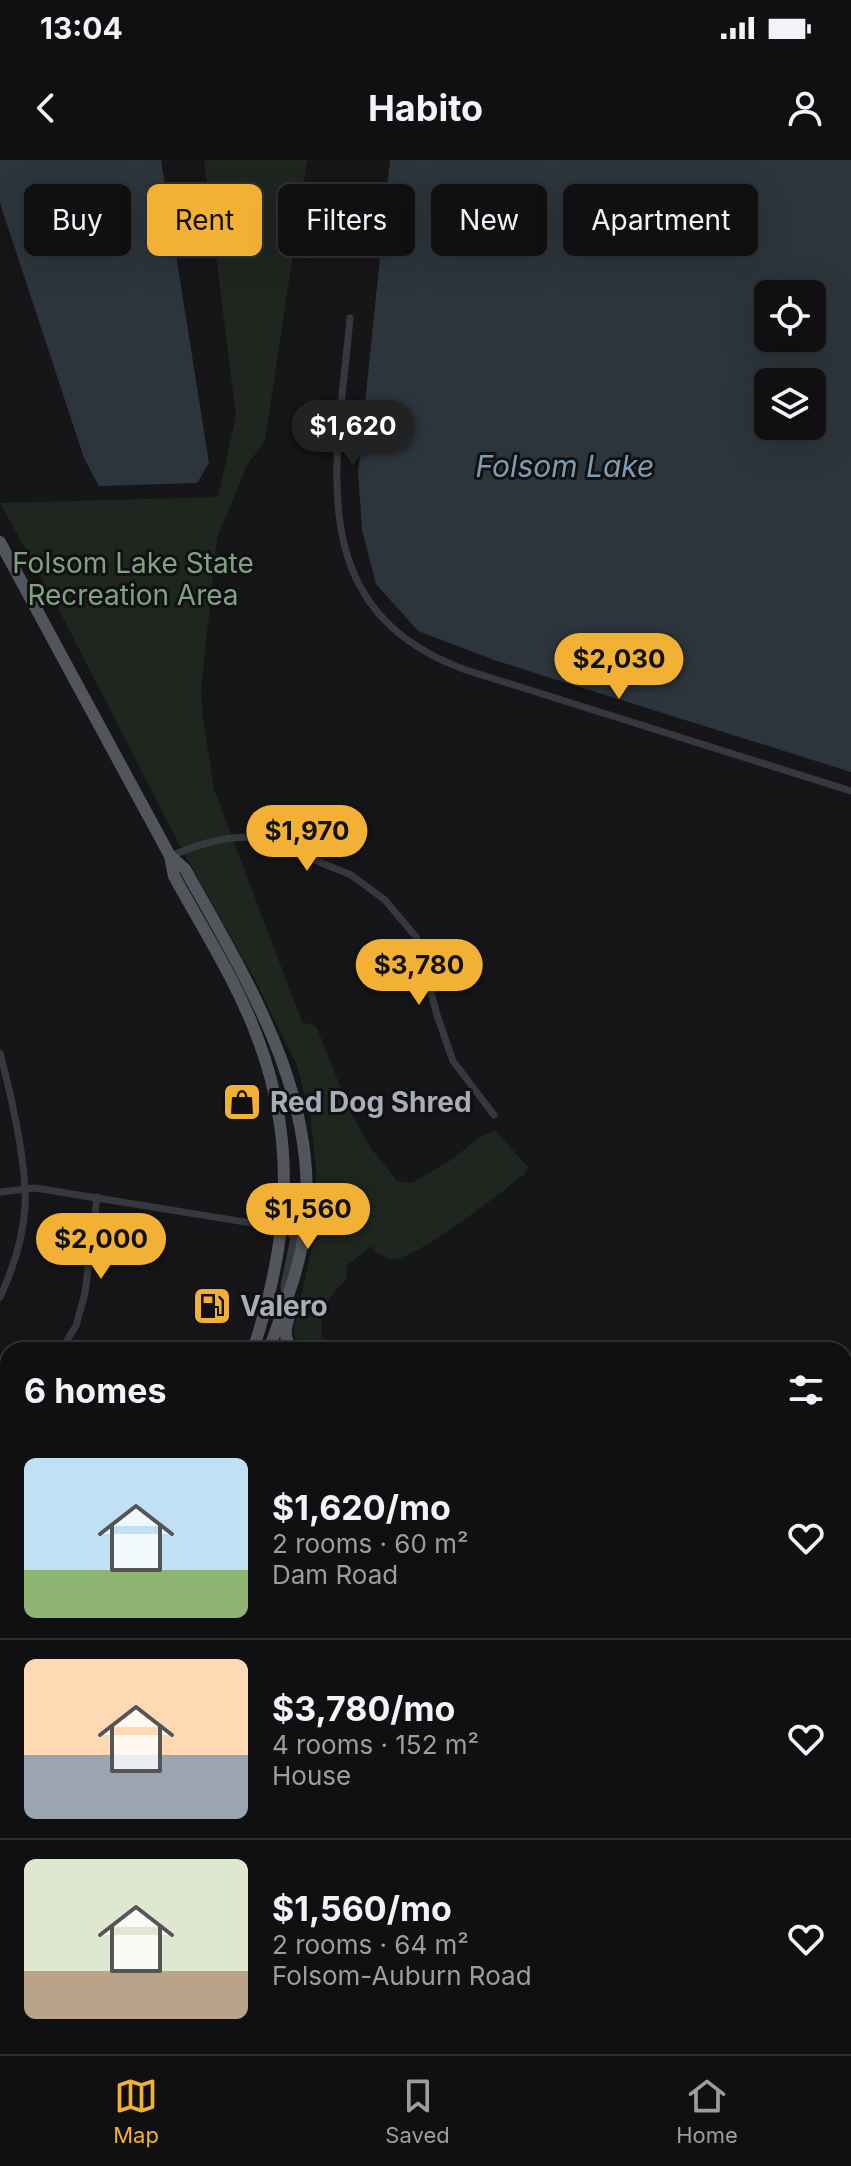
<!DOCTYPE html>
<meta charset="utf-8">
<style>
:root{--surface:#101012;--page:#19191b;--text:#f1f3f6;--muted:#9c9d9f;--line:#303032;--accent:#f2b134}
body{margin:0;font-family:Inter,sans-serif;background:var(--page);color:var(--text);height:100vh;display:flex;flex-direction:column;font-size:30px;white-space:nowrap}
*{box-sizing:border-box;margin:0}
p{font-size:26px;color:var(--muted)}
.icon{flex:none;width:44px;height:44px;fill:none;stroke:currentColor;stroke-width:2;stroke-linecap:round;stroke-linejoin:round}
.map{position:relative;flex:1;overflow:hidden}
.details{position:absolute;left:0px;top:1182px;width:852px;height:712px;display:flex;flex-direction:column;background:var(--surface);border-radius:24px 24px 0 0;box-shadow:0 8px 32px #0002,0 0 0 2px var(--line)}
.details>*{flex:none}
.top-card{position:absolute;left:24px;top:24px;width:804px;height:72px;display:flex;gap:16px}
.buttons{position:absolute;left:754px;top:120px;display:grid;gap:16px}
.buttons a{display:grid;place-items:center;width:72px;height:72px;border-radius:12px;background:var(--surface);box-shadow:0 8px 32px #0002,0 0 0 2px var(--line);font-size:40px}
.price{position:absolute;translate:-50% -68px;padding:0 18px;border-radius:28px;background:var(--accent);color:#111;font-size:26px;line-height:52px;filter:drop-shadow(0 2px 4px #0008)}
.price::after{content:'';position:absolute;left:50%;top:48px;width:24px;height:18px;margin-left:-12px;background:inherit;clip-path:polygon(0 0,100% 0,50% 100%)}
.price.selected{background:#222;color:#fff}
ul{padding:0;list-style:none}
li{display:flex;align-items:center;gap:24px;height:200px;padding:0 24px}
li+li{border-top:2px solid var(--line)}
li span{display:grid;place-items:center;flex:none;width:224px;height:160px;border-radius:12px;color:#555}
li>.icon{margin-inline-start:auto}
span .icon{width:96px;height:96px;fill:#fffc;stroke-width:1}
li b{font-size:34px}
h2{display:flex;justify-content:space-between;align-items:center;height:96px;padding:0 24px;font-size:34px}
.pill{padding:0 28px;border-radius:12px;background:var(--surface);box-shadow:0 8px 32px #0002,0 0 0 2px var(--line);font-size:28px;line-height:72px}
.pill.selected{background:var(--accent);color:#111}
.status{display:flex;justify-content:space-between;align-items:center;height:56px;padding:0 40px;background:var(--surface);direction:ltr}
.status svg{height:22px;fill:currentColor}
header{display:flex;justify-content:space-between;align-items:center;height:104px;padding:0 24px;background:var(--surface);font-size:36px;font-weight:700}
.menu{display:flex;justify-content:space-around;align-items:center;height:112px;border-top:2px solid var(--line);background:var(--surface);font-size:22px;color:var(--muted)}
.menu a{display:grid;justify-items:center;gap:4px}
.menu .selected{color:var(--accent)}
.map>svg:first-child{display:block}
.green{fill:#1e261f}
.water{fill:#2c353c;fill-rule:evenodd}
.lines{fill:none;stroke-linecap:round;stroke-linejoin:round}
.stream{stroke:#2c353c;stroke-width:2}
.minor{stroke:#37383d;stroke-width:7}
.secondary{stroke:#45474d;stroke-width:11}
.primary{stroke:#53555c;stroke-width:12}
.labels{text-anchor:middle;stroke-width:6;stroke-linejoin:round;paint-order:stroke}
.park-label{font-size:28px;fill:#7fa381;stroke:#111113}
.poi-label{font-size:28px;font-weight:bold;fill:#a8adb8;stroke:#111113;text-anchor:start}
.water-label{font-size:30px;font-style:italic;fill:#7f9bb3;stroke:#111113}
</style>
<div class="status"><b>13:04</b><svg viewBox="0 0 49 12"><path d="M0 12V9h3v3zM5 12V6h3v6zM10 12V3h3v9zM15 12V0h3v12zM26 1h20v11H26zM47 4h2v5h-2z"/></svg></div>
<header><svg class="icon" aria-label="back" viewBox="0 0 24 24"><path d="M15 5l-7 7 7 7"/></svg>Habito<svg class="icon" aria-label="person" viewBox="0 0 24 24"><circle cx="12" cy="8" r="4"/><path d="M4 21q1-7 8-7t8 7"/></svg></header>
<div class="map">
<svg width="851" height="1894" viewBox="0 0 851 1894">
<rect width="100%" height="100%" fill="#161618"/>
<g class="green">
<path d="M204,0H307L265,281L247,305L217,378L201,531L203,558L214,629L302,862L316,866L350,951L370,987L397,1021L412,1023L451,1000L479,978L495,970L528,1007L525,1014C502,1031 417,1100 392,1099C383,1098 377,1093 371,1086L347,1105L346,1120C328,1138 319,1149 322,1176L338,1190L303,1189L293,1173L315,1074L316,1009L311,960L297,906L254,818L180,686L58,448L0,343L218,337L236,256Z"/>
<polygon points="217,1886 269,1886 269,1894 215,1894"/>
</g>
<g class="water">
<polygon points="0,0 161,0 209,303 197,323 99,326 84,298 0,43"/>
<path d="M390,0H851V612L494,500L418,471L376,424L362,370L358,312ZM812,134V178H768V134ZM812,222V266H768V222Z"/>
<polygon points="851,1401 851,1451 844,1455 844,1409"/>
<polygon points="522,1886 558,1886 555,1894 523,1894"/>
</g>
<g class="lines">
<polyline class="stream" points="203,1894 205,1886"/>
<g class="minor">
<path d="M350,158C338,298 297,449 466,510L851,631"/>
<path d="M170,696C200,684 228,674 261,678L351,715L385,740L416,777L437,855L453,901L494,955"/>
<path d="M0,893C11,935 27,1004 25,1047C23,1078 13,1109 0,1137"/>
<polyline points="0,1032 35,1028 288,1069 294,1078 284,1126 285,1136"/>
<polyline points="61,1190 76,1166 85,1133 97,1037"/>
<polyline points="0,1208 8,1209"/>
<polyline points="0,1224 8,1225"/>
<polyline points="0,1354 8,1355"/>
<polyline points="0,1400 8,1406"/>
<polyline points="0,1462 8,1456"/>
<polyline points="0,1548 8,1547"/>
<polyline points="0,1721 8,1723"/>
<polyline points="0,1742 8,1743"/>
</g>
<polyline class="secondary" points="844,1417 851,1421"/>
<g class="primary">
<path d="M0,382L170,696L174,716C203,769 237,822 258,879C298,985 288,1084 253,1190"/>
<path d="M170,696L185,709C248,822 325,943 303,1079C297,1117 281,1154 269,1190"/>
<path d="M293,1145C288,1161 279,1177 294,1190"/>
<polyline points="43,1894 45,1886"/>
</g>
</g>
<defs>
<symbol id="shop-square" viewBox="-11 -11 22 22"><rect x="-9" y="-9" width="18" height="18" rx="4" fill="#f2b134" stroke="#111113"/><path d="M-5-2.5h2.3a2.7 3.5 0 0 1 5.4 0H5L5.5 6h-11ZM-1.5-2.5h3a1.5 2.3 0 0 0-3 0Z" fill="#111"/></symbol>
<symbol id="fuel-square" viewBox="-11 -11 22 22"><rect x="-9" y="-9" width="18" height="18" rx="4" fill="#f2b134" stroke="#111113"/><path d="M-5.5-6h7V0h2V4h1.3V-2.5L3-4.5l.8-.8L6-3V5H2.5V1h-1V6h-7ZM-4.2-4.7v3.2H.2V-4.7Z" fill="#111"/></symbol>
</defs>
<g fill-rule="evenodd">
<use href="#shop-square" x="220" y="920" width="44" height="44"/>
<use href="#fuel-square" x="190" y="1124" width="44" height="44"/>
</g>
<g class="labels">
<g class="park-label">
<text x="133" y="413">Folsom Lake State<tspan x="133" dy="32">Recreation Area</tspan></text>
</g>
<g class="poi-label">
<text x="270" y="952">Red Dog Shred</text>
<text x="240" y="1156">Valero</text>
</g>
<g class="water-label">
<text x="565" y="317">Folsom Lake</text>
</g>
</g>
</svg>
<div class="buttons">
<a><svg class="icon" aria-label="locate" viewBox="0 0 24 24"><circle cx="12" cy="12" r="6"/><path d="M12 2v4M12 18v4M2 12h4M18 12h4"/></svg></a>
<a><svg class="icon" aria-label="layers" viewBox="0 0 24 24"><path d="M12 4l9 5-9 5-9-5zM3 14l9 5 9-5"/></svg></a>
</div>
<b class="price selected" style="left:353px;top:308px">$1,620</b>
<b class="price" style="left:619px;top:541px">$2,030</b>
<b class="price" style="left:307px;top:713px">$1,970</b>
<b class="price" style="left:419px;top:847px">$3,780</b>
<b class="price" style="left:308px;top:1091px">$1,560</b>
<b class="price" style="left:101px;top:1121px">$2,000</b>
<div class="top-card">
<a class="pill">Buy</a>
<a class="pill selected">Rent</a>
<a class="pill">Filters</a>
<a class="pill">New</a>
<a class="pill">Apartment</a>
</div>
<section class="details">
<h2>6 homes<svg class="icon" aria-label="filters" viewBox="0 0 24 24"><path d="M4 7h16M4 17h16"/><circle cx="9" cy="7" r="2"/><circle cx="15" cy="17" r="2"/></svg></h2>
<ul>
<li><span style="background:linear-gradient(#bfe0f5 70%,#8fb573 0)"><svg class="icon" aria-label="home" viewBox="0 0 24 24"><path d="M3 11l9-7 9 7M6 9v11h12V9"/></svg></span><div><b>$1,620/mo</b><p>2 rooms · 60 m²</p><p>Dam Road</p></div><svg class="icon" aria-label="heart" viewBox="0 0 24 24"><path d="M12 20l-8-8c-3-5 5-10 8-4 3-6 11-1 8 4z"/></svg></li>
<li><span style="background:linear-gradient(#ffd9b3 60%,#9aa5b1 0)"><svg class="icon" aria-label="home" viewBox="0 0 24 24"><path d="M3 11l9-7 9 7M6 9v11h12V9"/></svg></span><div><b>$3,780/mo</b><p>4 rooms · 152 m²</p><p>House</p></div><svg class="icon" aria-label="heart" viewBox="0 0 24 24"><path d="M12 20l-8-8c-3-5 5-10 8-4 3-6 11-1 8 4z"/></svg></li>
<li><span style="background:linear-gradient(#dfe7d0 70%,#b9a48a 0)"><svg class="icon" aria-label="home" viewBox="0 0 24 24"><path d="M3 11l9-7 9 7M6 9v11h12V9"/></svg></span><div><b>$1,560/mo</b><p>2 rooms · 64 m²</p><p>Folsom-Auburn Road</p></div><svg class="icon" aria-label="heart" viewBox="0 0 24 24"><path d="M12 20l-8-8c-3-5 5-10 8-4 3-6 11-1 8 4z"/></svg></li>
</ul>
</section>
</div>
<nav class="menu">
<a class="selected"><svg class="icon" aria-label="map" viewBox="0 0 24 24"><path d="M3 6l6-2 6 2 6-2v14l-6 2-6-2-6 2zM9 4v14M15 6v14"/></svg>Map</a>
<a><svg class="icon" aria-label="saved" viewBox="0 0 24 24"><path d="M7 4h10v16l-5-4-5 4z"/></svg>Saved</a>
<a><svg class="icon" aria-label="home" viewBox="0 0 24 24"><path d="M3 11l9-7 9 7M6 9v11h12V9"/></svg>Home</a>
</nav>
